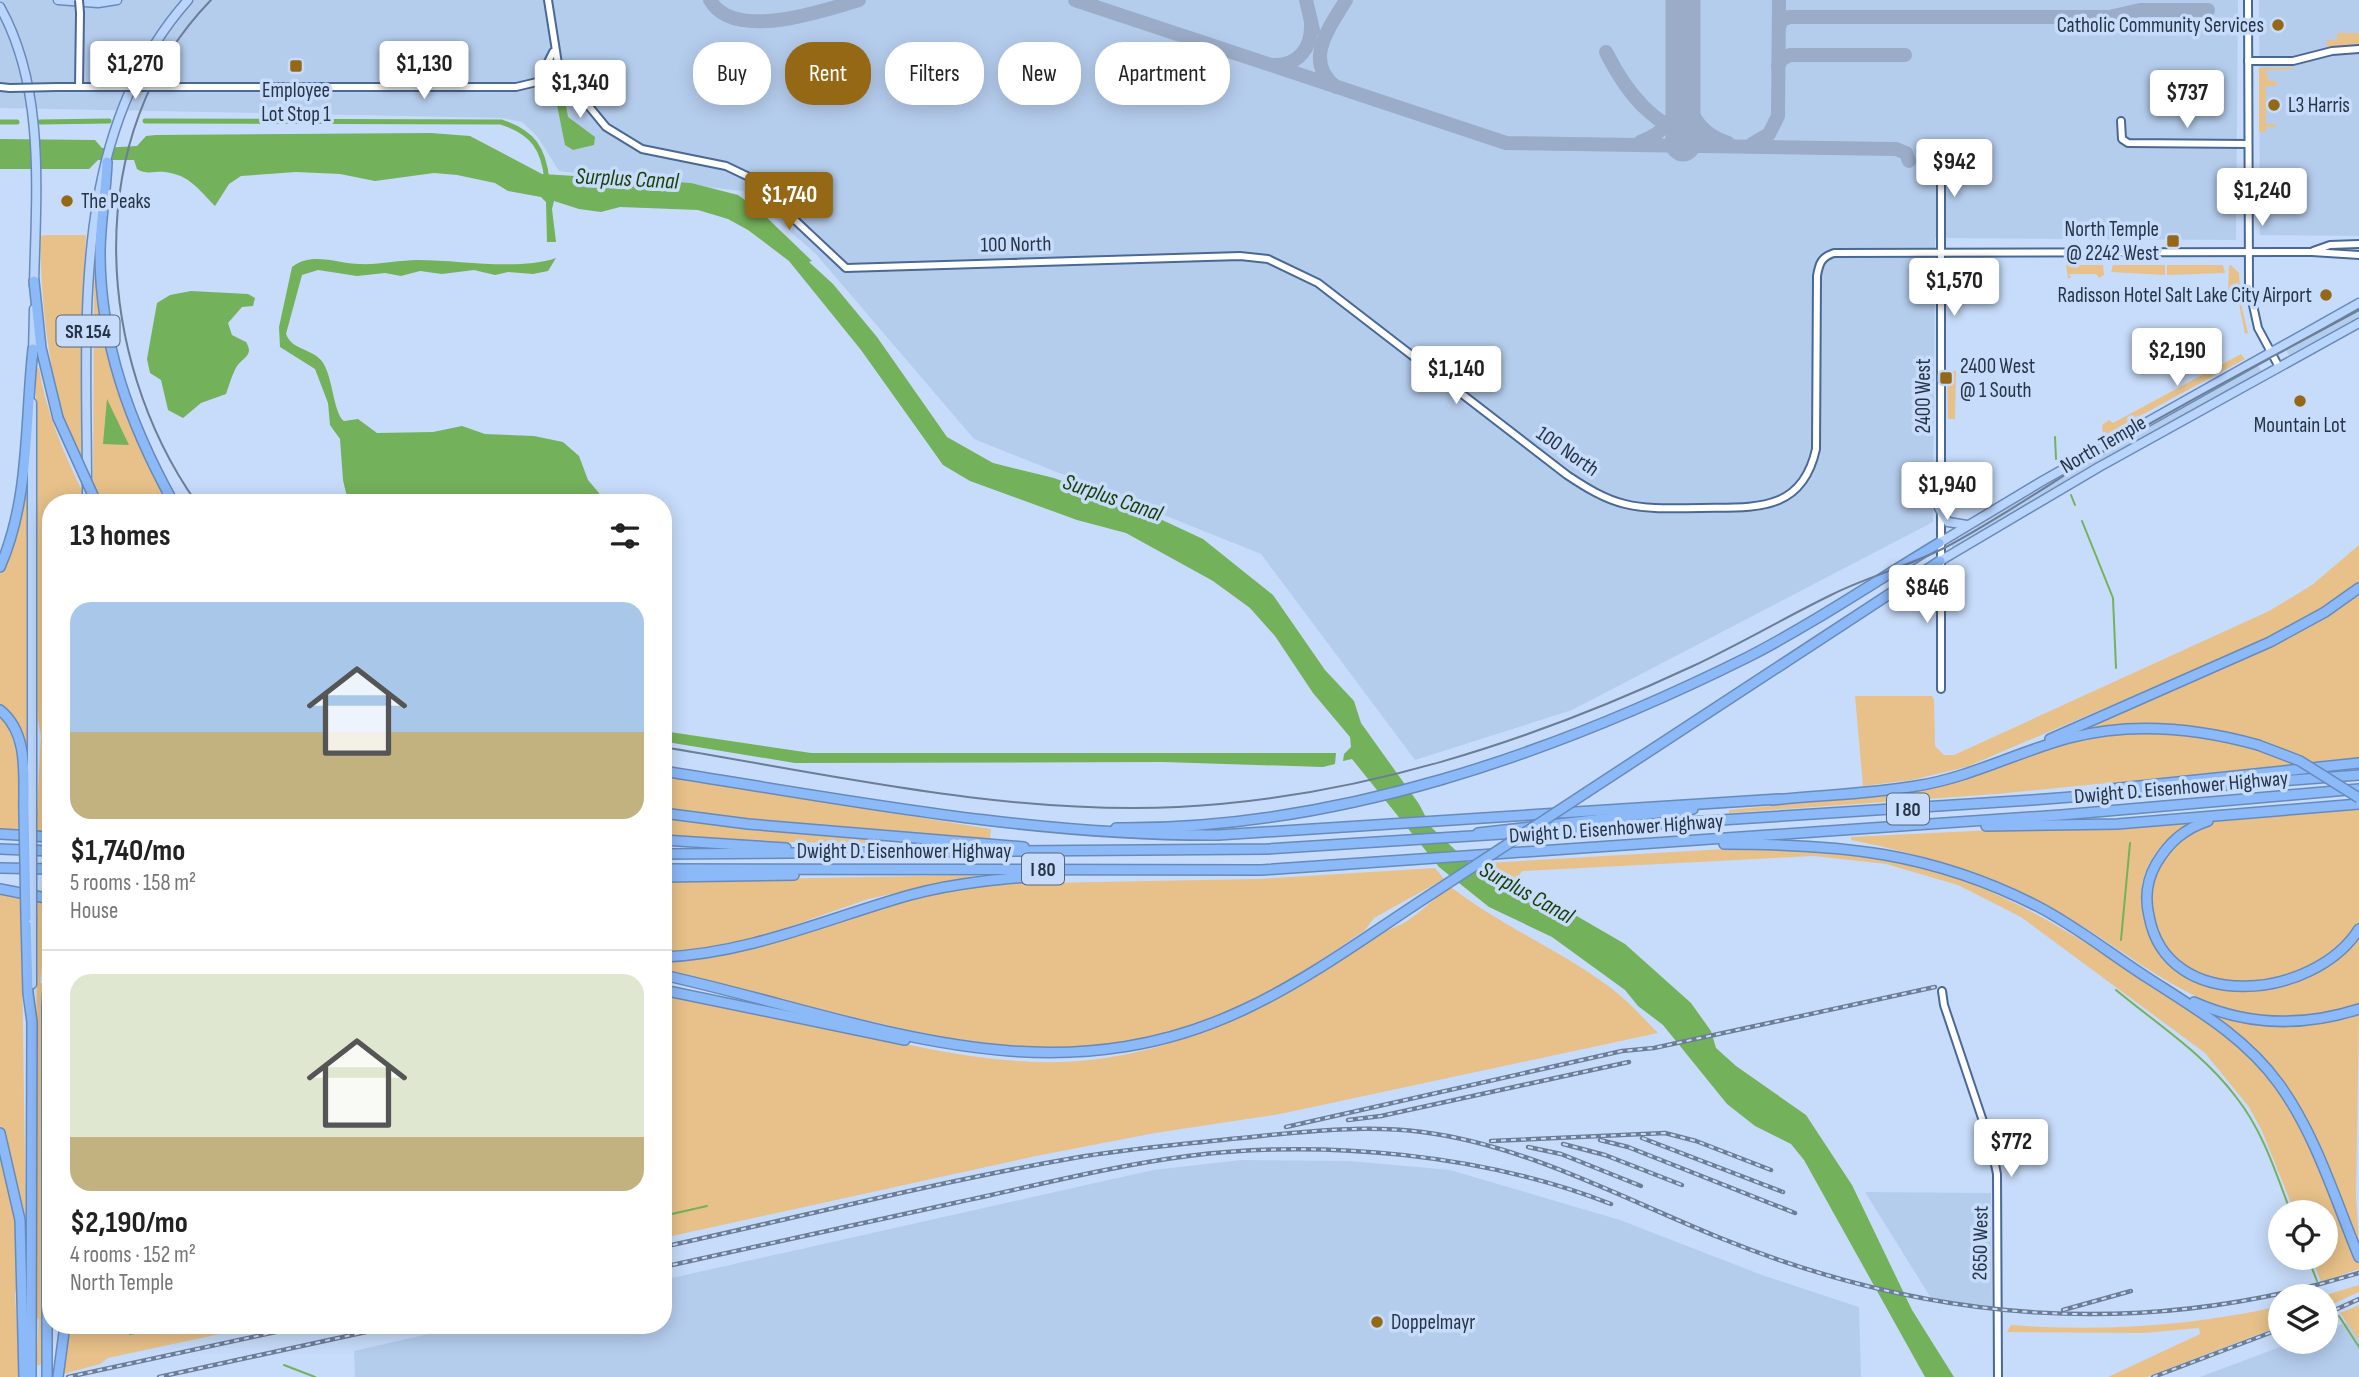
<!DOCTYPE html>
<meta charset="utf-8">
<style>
:root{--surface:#fff;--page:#f2f2f2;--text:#222;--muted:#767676;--line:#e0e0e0;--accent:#946814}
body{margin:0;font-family:"Sofia Sans Condensed",sans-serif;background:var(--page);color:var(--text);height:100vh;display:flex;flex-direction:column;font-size:26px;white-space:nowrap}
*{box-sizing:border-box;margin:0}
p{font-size:23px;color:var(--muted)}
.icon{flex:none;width:38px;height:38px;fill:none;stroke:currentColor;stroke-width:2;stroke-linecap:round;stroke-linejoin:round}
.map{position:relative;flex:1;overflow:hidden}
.drawer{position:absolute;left:42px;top:494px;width:630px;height:840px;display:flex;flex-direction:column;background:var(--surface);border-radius:28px;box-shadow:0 4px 18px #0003}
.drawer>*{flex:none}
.top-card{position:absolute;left:693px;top:42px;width:665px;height:63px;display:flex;gap:14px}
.tools{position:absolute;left:2268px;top:1200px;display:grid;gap:14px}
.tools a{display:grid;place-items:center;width:70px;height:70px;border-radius:50%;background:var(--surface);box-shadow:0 4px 18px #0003;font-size:35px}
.price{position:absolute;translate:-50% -60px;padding:0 16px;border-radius:7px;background:#fff;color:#222;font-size:23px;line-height:46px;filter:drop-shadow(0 2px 4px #0008)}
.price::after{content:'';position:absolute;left:50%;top:42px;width:21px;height:16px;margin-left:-10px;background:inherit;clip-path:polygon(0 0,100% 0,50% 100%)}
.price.selected{background:var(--accent);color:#fff}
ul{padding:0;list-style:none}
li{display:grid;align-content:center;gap:14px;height:371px;padding:0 28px}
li+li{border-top:2px solid var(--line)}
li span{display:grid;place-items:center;height:217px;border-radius:21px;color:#555}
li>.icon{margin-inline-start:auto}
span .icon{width:126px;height:126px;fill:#fffc;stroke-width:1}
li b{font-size:30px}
h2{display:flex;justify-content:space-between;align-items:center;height:84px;padding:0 28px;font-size:30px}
.chip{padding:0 24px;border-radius:28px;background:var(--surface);box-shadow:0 4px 18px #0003;font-size:24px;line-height:63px}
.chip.selected{background:var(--accent);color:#fff}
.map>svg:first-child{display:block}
.built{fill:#b5cded}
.green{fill:#e7c189}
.water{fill:#74b15b}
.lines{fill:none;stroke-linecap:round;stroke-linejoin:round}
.stream{stroke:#74b15b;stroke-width:2}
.canal{stroke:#74b15b;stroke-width:5}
.taxiway{stroke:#9aacc8;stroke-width:14}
.runway{stroke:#9aacc8;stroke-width:35}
.minor-casing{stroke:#496894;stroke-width:10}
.major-casing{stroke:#688aba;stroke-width:11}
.highway-casing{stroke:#688aba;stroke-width:12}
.minor{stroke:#fff;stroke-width:6}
.major{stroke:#bad5fb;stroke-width:8}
.highway{stroke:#8cb9f8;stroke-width:9}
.tram{stroke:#6c7d95;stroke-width:2}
.rail-casing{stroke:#6c7d95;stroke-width:4.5}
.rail{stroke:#c7dcfa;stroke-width:2;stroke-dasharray:5;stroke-linecap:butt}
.minor-bridge-casing{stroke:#496894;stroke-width:10;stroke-linecap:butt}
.major-bridge-casing{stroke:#688aba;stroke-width:11;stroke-linecap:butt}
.highway-bridge-casing{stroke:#688aba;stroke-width:12;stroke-linecap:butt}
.minor-bridge{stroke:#fff;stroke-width:6}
.major-bridge{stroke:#bad5fb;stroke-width:8}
.highway-bridge{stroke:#8cb9f8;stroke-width:9}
.poi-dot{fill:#946814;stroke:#c7dcfa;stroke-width:2.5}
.labels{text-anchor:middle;stroke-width:7;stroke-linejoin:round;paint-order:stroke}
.shield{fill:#c7dcfa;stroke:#56667d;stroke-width:2}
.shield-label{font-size:19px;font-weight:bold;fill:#263447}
.poi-label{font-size:21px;fill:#263447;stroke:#c7dcfa;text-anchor:start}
.street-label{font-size:21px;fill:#263447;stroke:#c7dcfa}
.water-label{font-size:23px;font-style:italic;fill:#183f01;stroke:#c7dcfa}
</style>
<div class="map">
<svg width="2359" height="1377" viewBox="0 0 2359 1377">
<rect width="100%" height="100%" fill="#c7dcfa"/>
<g class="built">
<polygon points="0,0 2238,0 2236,240 1935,238 1933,522 1572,710 1415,760 1261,554 974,439 815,253 743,191 559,171 537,136 522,122 502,118 0,108"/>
<polygon points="2259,0 2359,0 2359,236 2260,235"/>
<polygon points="2359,308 2359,319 2290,357 2285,348"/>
<polygon points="2257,364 2262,372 2082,470 1953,550 1951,542 2118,440"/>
<polygon points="1241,1160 1350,1161 1450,1170 1620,1220 1762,1275 1859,1307 1861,1377 355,1377 354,1351 468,1325 663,1325 663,1280 1153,1170"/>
<polygon points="1865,1192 1991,1193 1992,1308 1931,1298"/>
<polygon points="2359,1318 2359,1377 2200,1377 2293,1342 2326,1342 2326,1330"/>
</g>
<g class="green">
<polygon points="2337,33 2359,33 2359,44 2327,47 2327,40 2337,40"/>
<polygon points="2294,67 2293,69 2266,70 2268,80 2277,82 2277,86 2266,86 2266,124 2276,124 2276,127 2266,127 2266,132 2259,132 2259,68"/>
<path d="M47,235H86L82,312V469C50,389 42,322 40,236Z"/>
<polygon points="2066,265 2103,265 2104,275 2099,278 2096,274 2069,274 2071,278 2068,278"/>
<polygon points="2113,265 2165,265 2165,275 2111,272"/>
<polygon points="2167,265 2223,265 2225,273 2167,275"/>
<polygon points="2231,265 2239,273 2241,304 2248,333 2245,334 2236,289 2228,293 2229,266"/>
<path d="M94,278H97C104,364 128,427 170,502H100L93,490Z"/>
<polygon points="2241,354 2245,359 2103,436 2102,425 2109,420 2113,423"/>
<path d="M39,368C46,412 64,454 84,495V502H51V831H36L41,736L36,711V369Z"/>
<polygon points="1947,371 1956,371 1955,419 1948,419"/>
<polygon points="24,484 28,484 27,748 24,748 0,706 0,574 9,552"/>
<polygon points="2359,545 2359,583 2310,617 2269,638 1966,767 1912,780 1863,786 1855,696 1932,696 1934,700 1935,746 1944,755 1954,755 2269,611 2312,585"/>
<polygon points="2359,593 2359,758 2314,763 2252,738 2179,725 2136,725 2077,733 2076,730 2301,631"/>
<path d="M0,715C23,741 19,796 20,830L0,829Z"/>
<polygon points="2158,731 2242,743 2300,764 1996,794 1729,813 1729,810 1871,796 2090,736"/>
<polygon points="663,776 991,829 990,840 756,822 663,810"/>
<path d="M2359,809V922C2324,971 2242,1007 2186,968C2151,943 2142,902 2159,865C2162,859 2165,851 2169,846C2177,839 2191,831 2200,826C2213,819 2233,821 2248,819C2285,816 2322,812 2359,809Z"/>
<polygon points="663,816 883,839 882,843 769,842 663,835"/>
<path d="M2197,820C2083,874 2159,1022 2283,984C2303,978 2341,946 2359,933V1006C2344,1010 2328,1016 2312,1017C2208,1029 2145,961 2062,914C1995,876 1926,855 1851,840V837Z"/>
<path d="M1775,846C1809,849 1847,848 1881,856C1985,878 2055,923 2143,979C2186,1007 2232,1032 2265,1072C2310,1125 2332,1198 2359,1262V1269L2321,1282L2312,1258H2326V1213H2295L2262,1131L2249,1107L2205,1053L2021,917L1958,885L1886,864L1814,856L1522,871L1515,883L1481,868L1488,863Z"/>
<path d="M1435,868L1444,879L1374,918L1365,930C1324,958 1283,987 1238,1008C1101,1071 985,1049 844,1015C784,1001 723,987 663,972V962L747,950L920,895L991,884L1259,879Z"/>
<polygon points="979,875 868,899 757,938 706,949 663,953 663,881"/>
<path d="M1451,887C1501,926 1560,950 1611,988C1628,1001 1643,1018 1658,1033L1280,1114L1155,1133L1036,1156L663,1238V993C719,1004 775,1015 830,1027C906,1044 981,1064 1060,1062C1179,1058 1271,1004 1367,941C1378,934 1388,930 1400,925C1417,916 1434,898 1451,887Z"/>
<polygon points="0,893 21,897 26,1228 23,1229 16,1180 0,1125"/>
<polygon points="37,899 50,902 40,983 44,984 42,1364 36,1366 39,1319 35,1318"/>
<path d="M2359,1013L2356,1197L2359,1245L2300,1112L2217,1019L2219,1015C2267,1026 2311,1029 2359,1013Z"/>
<polygon points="0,1145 18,1238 19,1280 15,1294 20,1377 0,1377"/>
<polygon points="2359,1285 2359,1292 2326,1307 2326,1297 2319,1297"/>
<polygon points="2359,1305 2359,1340 2340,1313"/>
<path d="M2280,1306V1326L2147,1377H2108L2200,1334L2199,1328L2143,1333L2007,1332L2011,1325C2100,1332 2194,1326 2280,1306Z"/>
<polygon points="68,1325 262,1325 108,1358 100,1364 63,1374"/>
</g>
<g class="water">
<polygon points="561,99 565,100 568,117 595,137 594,145 573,150 565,145 557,105"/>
<path d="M431,133L470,136L542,174L691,183L738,195L760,211L812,261L809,262L833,284L877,337L947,437L993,463L1054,478L1145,512L1203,539L1273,595L1325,670L1354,701L1361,723L1419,804L1431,827L1469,863L1563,908L1625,944L1691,1003L1711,1031L1716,1048L1736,1066L1806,1115L1852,1185L1912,1310L1954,1377H1925L1804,1160L1791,1144L1755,1126L1727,1104L1663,1025L1638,1006L1625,990L1552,937L1489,907L1439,867L1352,759L1343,761L1344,754L1351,747L1350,737L1313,693L1275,636L1250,608L1213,581L1126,533L1077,520L970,481L943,465L861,350L789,261L748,230L728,219L698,210L620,207L601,212L579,209L554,201L552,209L556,242H547L546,202L541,197L508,191L495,183L457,175L434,173L375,181L340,174L296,172L241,176L229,184L215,206C199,190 190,175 165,172C154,171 146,175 137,169L134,160H98L89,169H0V139L95,140L102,148L137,146L146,136L156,135Z"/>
<path d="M556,258L548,271L533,274L508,272L495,275L474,270L442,274L420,271L401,276L385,273L357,276L318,270L302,275L286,334C292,350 310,348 321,360C333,374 333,413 344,421L358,419L377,433L433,432L462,426L485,434L534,436L563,442L579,456L588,480L599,493L600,502L352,501L346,493L343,480L340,439L330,425L328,403L315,369L280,347L279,327L292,267C312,251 338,264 360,264C378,265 399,260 418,260C459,260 518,271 556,258Z"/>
<path d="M191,291L248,294L255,298L253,306L242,307L228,323L232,335L246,342C254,355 244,357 237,366C232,374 229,386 226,394L201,403L183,418L168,410L161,380L150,373L147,359L157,303L170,295Z"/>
<polygon points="107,399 129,445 103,444"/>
<polygon points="663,731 811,753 1336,753 1335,764 1323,767 1163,762 795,763 673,743 663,741"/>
</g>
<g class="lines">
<g class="stream">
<polyline points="2055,437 2056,459"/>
<polyline points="2071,495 2075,505"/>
<polyline points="2082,521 2113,598 2116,668"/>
<polyline points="2121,940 2130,843"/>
<path d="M2116,990C2157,1024 2204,1054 2236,1097C2263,1131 2276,1173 2291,1213"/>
<polyline points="663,1216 707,1206"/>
<polyline points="2308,1258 2317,1281"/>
<polyline points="2339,1316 2359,1347"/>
<polyline points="130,1334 171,1325"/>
<polyline points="284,1365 315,1377"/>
</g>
<g class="canal">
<path d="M145,121L501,122C533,132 544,149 547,181"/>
<polyline points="0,122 17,122"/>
<polyline points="40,122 109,121"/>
</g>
<g class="taxiway">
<path d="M710,0C733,42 823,11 859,0"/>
<polyline points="1075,0 1506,143 1896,149 1906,153 1909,161"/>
<polyline points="1306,0 1313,30"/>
<polyline points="1779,27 1782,20 1789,17 2109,17 2140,10 2208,10"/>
<path d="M1606,52C1627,94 1654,127 1701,140"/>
<path d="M1273,65C1298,66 1312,48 1311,24"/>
<polyline points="1778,66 1782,59 1790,55 1905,55"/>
<path d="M1683,70C1685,104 1693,132 1728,143"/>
<path d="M1336,87C1302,61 1330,27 1346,0"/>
<path d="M1640,142C1664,133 1679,115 1682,90"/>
<polyline points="1752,144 1769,134 1778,116 1779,0"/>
</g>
<polyline class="runway" points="1683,0 1683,144"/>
<defs>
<g id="minor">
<path d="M548,0L559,70L606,127L642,149L726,166L749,177L846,268L1240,256L1268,259L1318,283L1567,475C1585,487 1604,499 1625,504C1649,510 1676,508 1701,508C1754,507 1802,513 1816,449L1817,276C1819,264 1821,257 1834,253L2312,252L2359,255"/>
<polyline points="2248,0 2249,287 2258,328 2279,367"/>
<polyline points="2248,61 2293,61 2332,51 2359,49"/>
<polyline points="539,80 553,52"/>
<polyline points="0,87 10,88"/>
<polyline points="57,87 104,87"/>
<polyline points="79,87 80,13"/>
<polyline points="165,87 516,87 537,82 559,70"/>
<polyline points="2121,121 2122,139 2128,143 2248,144"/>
<polyline points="1941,145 1941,689"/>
<polyline points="2313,251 2330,245 2359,244"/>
<polyline points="1942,991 1944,1005 1991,1145 1997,1174 1998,1377"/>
</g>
<g id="major">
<polyline points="58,0 98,3 117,0"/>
<path d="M0,7C46,89 36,194 34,285"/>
<polyline points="33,355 34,309"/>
<path d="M87,502C88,333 66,137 188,0"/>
<polyline points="1939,508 1948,522 1967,525"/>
<polyline points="1939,543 2044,480 2359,303"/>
<polyline points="1940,561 2099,467 2359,323"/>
<polyline points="32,813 32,403"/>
<polyline points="32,984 32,919"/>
</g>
<g id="highway">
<path d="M107,162C106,193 100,223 100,253C100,343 130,424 173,502"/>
<polyline points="34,281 41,348 58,418"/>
<path d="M0,567C30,499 25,421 33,349"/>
<path d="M0,710C30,734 23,779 24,813"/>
<polyline points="2050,739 2270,642 2325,612 2359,588"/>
<path d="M663,771C848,800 1031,836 1218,835L1779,799"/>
<polyline points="2110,789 2359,763"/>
<polyline points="1587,792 1940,561"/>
<path d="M1773,800C1821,795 1869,794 1916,786C1969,778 2017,752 2069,738C2131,722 2197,728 2258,745"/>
<polyline points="663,813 748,824 1024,847"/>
<path d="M2208,821C2184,829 2169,842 2156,864C2147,880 2145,899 2149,916C2167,1015 2314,1000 2359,929"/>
<polyline points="1986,826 2117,824 2359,804"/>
<path d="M1116,828C1336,830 1553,754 1748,657C1814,623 1876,581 1939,543"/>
<polyline points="1478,833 1693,809"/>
<polyline points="0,834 51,837"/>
<polyline points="663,840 786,848"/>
<path d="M1724,844C1840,844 1931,852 2037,906C2076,926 2112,955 2148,978C2196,1009 2245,1037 2279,1084C2316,1135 2335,1199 2359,1257"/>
<polyline points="0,849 51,851"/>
<polyline points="663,854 1267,849 2032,800 2359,775"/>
<polyline points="0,868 51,869"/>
<polyline points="663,869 1261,870 2061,815 2359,789"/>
<polyline points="663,877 794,875"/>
<polyline points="0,889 51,899"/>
<polyline points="26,918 28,993 32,1022 31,1377"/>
<path d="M663,957C749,954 828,918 910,895C958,882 1008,878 1057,875"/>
<path d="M663,975C863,1019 1043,1104 1243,1010C1310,979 1371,933 1433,893"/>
<polyline points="663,990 905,1040"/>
<path d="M2194,1002C2248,1026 2303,1027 2359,1009"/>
<polyline points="0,1133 20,1220 24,1377"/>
<polyline points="47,1377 47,1006 51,941"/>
<polyline points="58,1377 65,1325"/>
</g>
</defs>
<use href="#minor" class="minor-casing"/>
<use href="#major" class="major-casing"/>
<use href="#highway" class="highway-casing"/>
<use href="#minor" class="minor"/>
<use href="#major" class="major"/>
<use href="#highway" class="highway"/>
<g class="tram">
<path d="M196,502C94,357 80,134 211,0"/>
<path d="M663,747C833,775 1005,815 1178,807C1358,798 1530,742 1693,666C1740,644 1784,618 1831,595C1869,576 1910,566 1948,546C2004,516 2057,479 2111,446C2192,398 2276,355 2359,310"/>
</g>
<defs>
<g id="rail">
<polyline points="1348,1120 1381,1116 1629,1062"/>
<polyline points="1286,1127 1622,1051 1654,1048 1935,987"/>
<polyline points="1642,1138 1783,1192"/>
<polyline points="1600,1140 1628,1147 1795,1213"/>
<polyline points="1491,1141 1665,1133 1696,1141 1771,1170"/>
<polyline points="1563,1144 1605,1155 1682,1185"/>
<polyline points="1528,1147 1561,1154 1641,1186"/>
<path d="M663,1247C800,1217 936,1182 1074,1158C1125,1149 1178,1145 1230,1139C1294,1133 1358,1124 1422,1132C1525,1145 1622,1198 1718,1237C1929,1323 2140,1340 2359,1273"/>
<path d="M663,1267C762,1245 860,1224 959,1202C1034,1186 1111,1166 1188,1156C1322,1139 1484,1154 1611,1204"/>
<polyline points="2063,1310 2131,1291"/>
<polyline points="2326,1314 2359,1299"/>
<polyline points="68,1377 308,1325"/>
<polyline points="159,1377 398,1325"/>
<polyline points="2153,1377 2280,1329"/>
</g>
</defs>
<use href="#rail" class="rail-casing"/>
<use href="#rail" class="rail"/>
<defs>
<g id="minor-bridge">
<polyline points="79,0 80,13"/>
<polyline points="104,87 165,87"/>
<polyline points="10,88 57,87"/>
</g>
<polyline id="major-bridge" points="32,919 32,813"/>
<g id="highway-bridge">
<polyline points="58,418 96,502"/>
<polyline points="2258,745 2300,761 2359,798"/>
<polyline points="24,813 26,918"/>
<polyline points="1433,893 1587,792"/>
</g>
</defs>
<use href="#minor-bridge" class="minor-bridge-casing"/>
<use href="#major-bridge" class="major-bridge-casing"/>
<use href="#highway-bridge" class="highway-bridge-casing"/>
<use href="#minor-bridge" class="minor-bridge"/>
<use href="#major-bridge" class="major-bridge"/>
<use href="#highway-bridge" class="highway-bridge"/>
</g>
<g class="poi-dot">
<circle cx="2278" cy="25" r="7"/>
<rect x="289" y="59" width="14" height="14" rx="3.5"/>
<circle cx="2274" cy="105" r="7"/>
<circle cx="67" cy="201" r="7"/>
<rect x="2166" y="234" width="14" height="14" rx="3.5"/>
<circle cx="2326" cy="295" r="7"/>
<rect x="1939" y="371" width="14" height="14" rx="3.5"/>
<circle cx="2300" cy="401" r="7"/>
<circle cx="1377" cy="1322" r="7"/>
</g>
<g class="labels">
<g class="shield">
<rect x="56.5" y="315.5" width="63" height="31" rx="5"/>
<rect x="1887" y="793.5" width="42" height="31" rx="5"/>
<rect x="1022" y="853.5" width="42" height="31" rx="5"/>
</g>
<g class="shield-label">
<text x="88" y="338">SR 154</text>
<text x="1908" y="816">I 80</text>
<text x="1043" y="876">I 80</text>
</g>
<g class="poi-label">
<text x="2264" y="32" text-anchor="end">Catholic Community Services</text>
<text x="296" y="97" text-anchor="middle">Employee<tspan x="296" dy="24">Lot Stop 1</tspan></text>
<text x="2288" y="112">L3 Harris</text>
<text x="81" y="208">The Peaks</text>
<text x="2159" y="236" text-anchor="end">North Temple<tspan x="2159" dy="24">@ 2242 West</tspan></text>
<text x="2312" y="302" text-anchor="end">Radisson Hotel Salt Lake City Airport</text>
<text x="1960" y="373">2400 West<tspan x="1960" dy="24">@ 1 South</tspan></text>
<text x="2300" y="432" text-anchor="middle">Mountain Lot</text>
<text x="1391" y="1329">Doppelmayr</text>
</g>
<g class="street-label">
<text transform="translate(1016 244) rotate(-1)" y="7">100 North</text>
<text transform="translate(1923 396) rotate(-90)" y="7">2400 West</text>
<text transform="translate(2103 444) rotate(-30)" y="7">North Temple</text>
<text transform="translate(1568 451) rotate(35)" y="7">100 North</text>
<text transform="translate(2181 787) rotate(-5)" y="7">Dwight D. Eisenhower Highway</text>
<text transform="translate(1616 828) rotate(-4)" y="7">Dwight D. Eisenhower Highway</text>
<text x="904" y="858">Dwight D. Eisenhower Highway</text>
<text transform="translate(1980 1243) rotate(-89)" y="7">2650 West</text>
</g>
<g class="water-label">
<text transform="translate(627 178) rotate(3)" y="8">Surplus Canal</text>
<text transform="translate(1113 497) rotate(19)" y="8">Surplus Canal</text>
<text transform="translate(1527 892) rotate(29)" y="8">Surplus Canal</text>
</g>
</g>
</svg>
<div class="tools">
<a><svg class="icon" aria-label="locate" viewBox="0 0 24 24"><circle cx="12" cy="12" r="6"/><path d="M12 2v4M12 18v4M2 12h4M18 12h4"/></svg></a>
<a><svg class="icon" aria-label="layers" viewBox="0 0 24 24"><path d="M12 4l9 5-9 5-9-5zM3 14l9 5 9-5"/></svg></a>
</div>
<b class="price" style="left:135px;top:101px">$1,270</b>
<b class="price" style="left:424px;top:101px">$1,130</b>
<b class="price" style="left:580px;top:120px">$1,340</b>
<b class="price" style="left:2187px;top:130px">$737</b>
<b class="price" style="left:1954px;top:199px">$942</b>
<b class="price" style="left:2262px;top:228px">$1,240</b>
<b class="price selected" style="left:789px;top:232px">$1,740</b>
<b class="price" style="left:1954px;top:318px">$1,570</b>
<b class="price" style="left:2177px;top:388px">$2,190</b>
<b class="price" style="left:1456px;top:406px">$1,140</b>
<b class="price" style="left:1947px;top:522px">$1,940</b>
<b class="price" style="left:1927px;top:625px">$846</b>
<b class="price" style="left:2011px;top:1179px">$772</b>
<div class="top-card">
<a class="chip">Buy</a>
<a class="chip selected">Rent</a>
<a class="chip">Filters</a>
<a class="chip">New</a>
<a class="chip">Apartment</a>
</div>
<section class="drawer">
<h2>13 homes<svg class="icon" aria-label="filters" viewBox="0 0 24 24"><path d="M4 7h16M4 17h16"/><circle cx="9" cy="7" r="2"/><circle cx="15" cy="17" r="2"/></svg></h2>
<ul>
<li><span style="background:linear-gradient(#a9c7e8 60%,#c2b280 0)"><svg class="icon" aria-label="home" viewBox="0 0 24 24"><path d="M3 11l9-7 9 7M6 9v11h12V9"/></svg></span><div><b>$1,740/mo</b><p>5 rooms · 158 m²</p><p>House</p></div></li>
<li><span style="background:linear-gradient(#dfe7d0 75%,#c2b280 0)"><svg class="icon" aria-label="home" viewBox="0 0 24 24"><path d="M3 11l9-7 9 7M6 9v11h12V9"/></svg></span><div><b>$2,190/mo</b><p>4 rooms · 152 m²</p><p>North Temple</p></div></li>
</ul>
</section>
</div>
